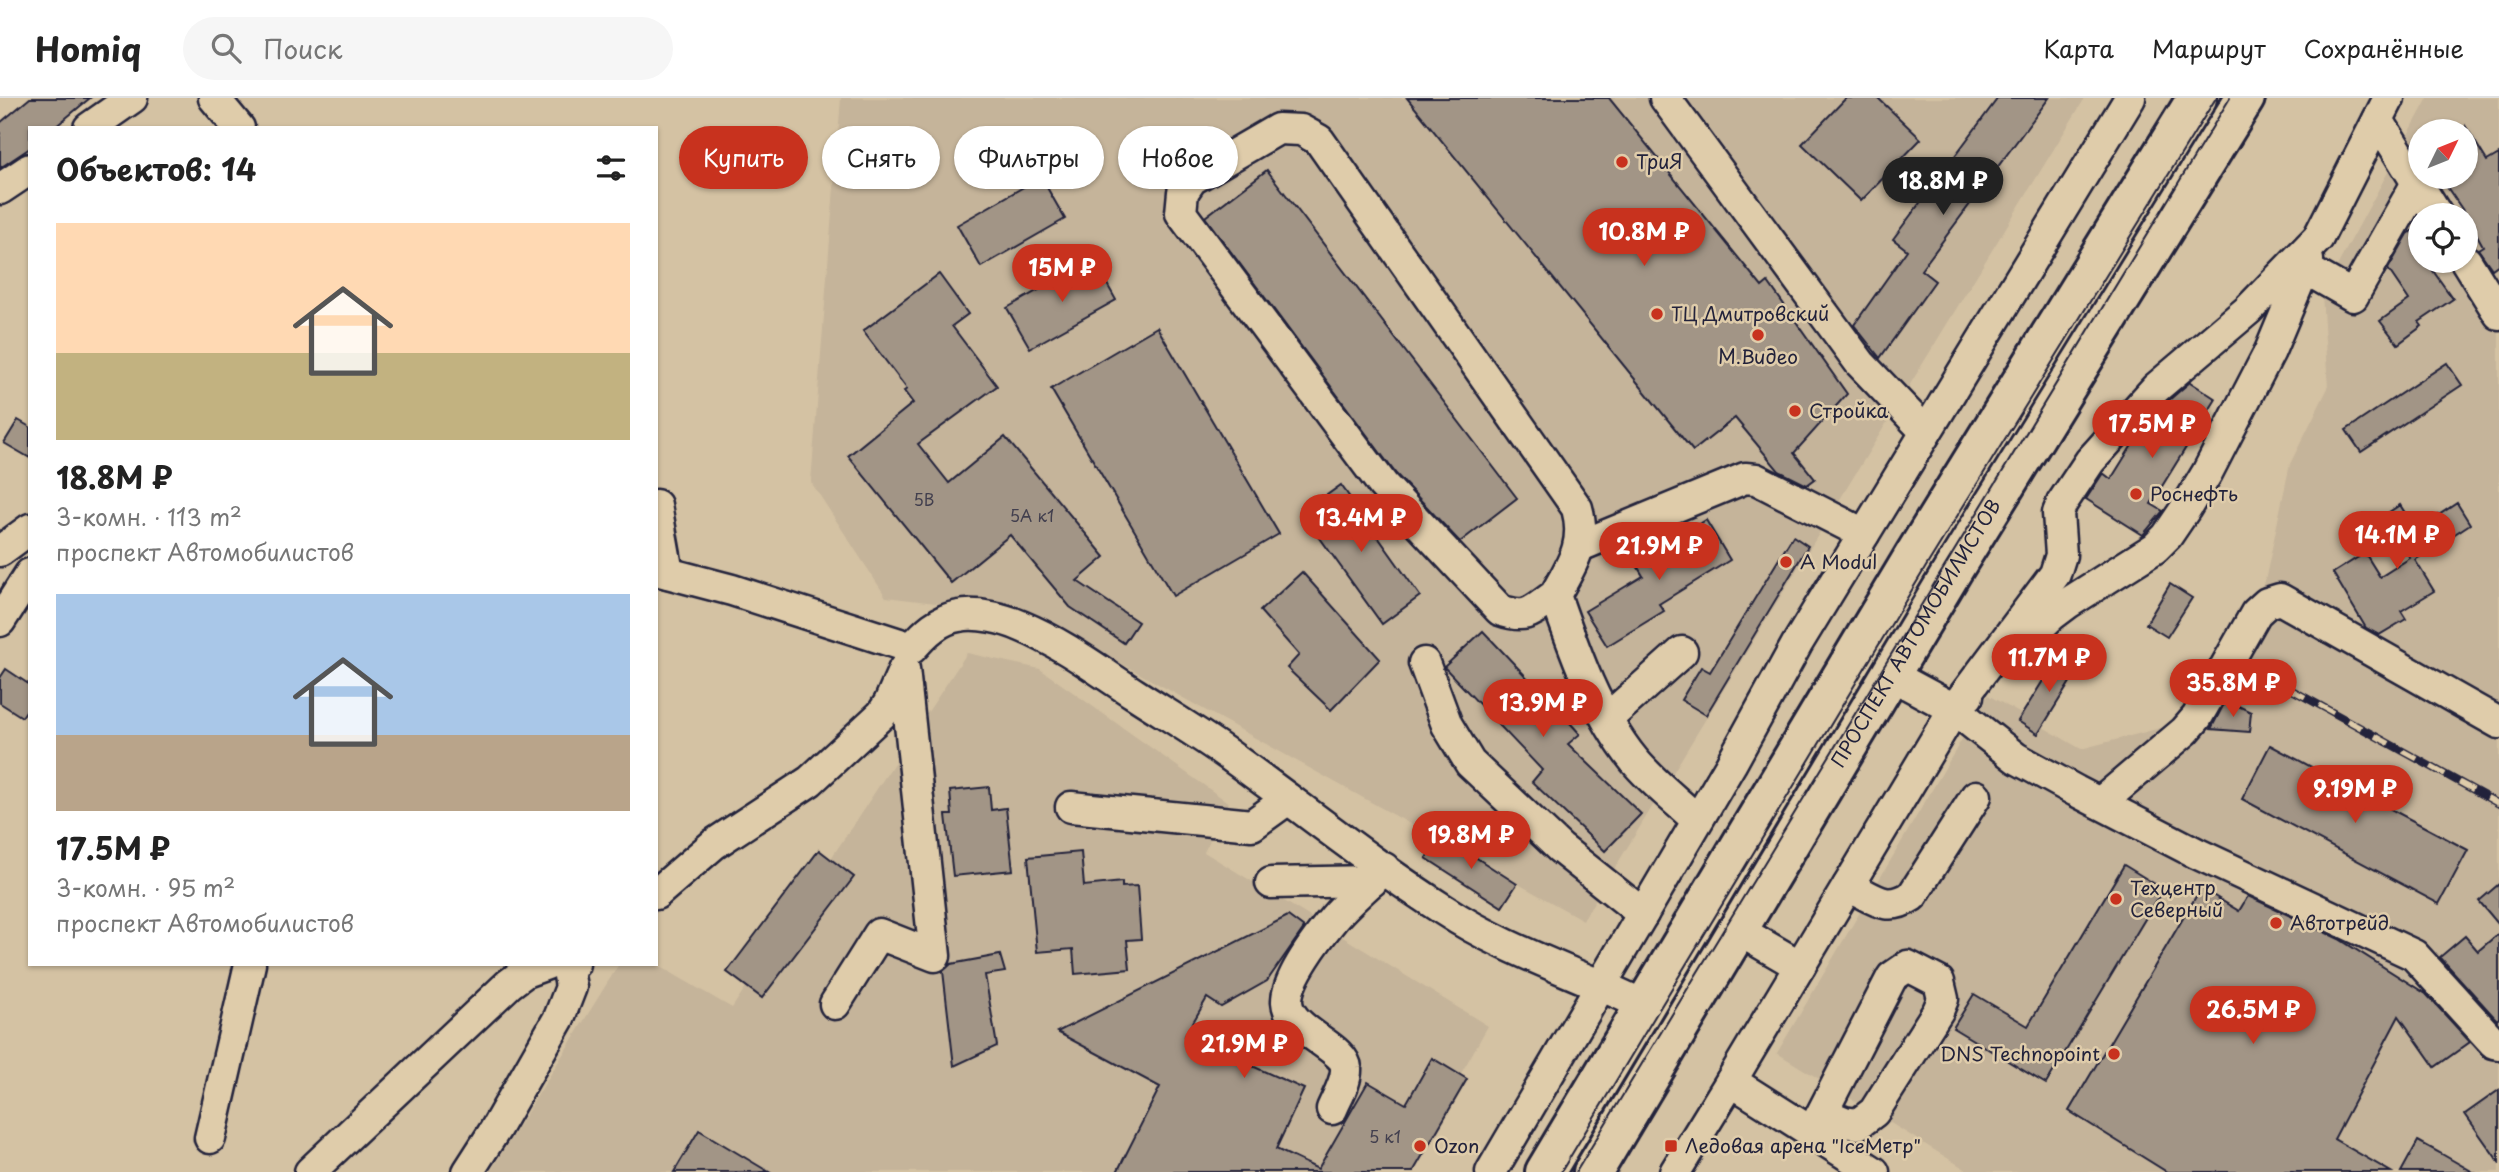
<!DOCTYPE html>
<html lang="ru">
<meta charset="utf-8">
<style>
:root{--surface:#fff;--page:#f6f6f6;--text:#222;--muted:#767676;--line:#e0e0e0;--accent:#c8321e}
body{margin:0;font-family:"Playpen Sans",sans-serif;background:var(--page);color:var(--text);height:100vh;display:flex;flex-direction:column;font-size:26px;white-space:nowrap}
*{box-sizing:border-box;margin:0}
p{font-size:23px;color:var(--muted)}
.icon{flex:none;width:38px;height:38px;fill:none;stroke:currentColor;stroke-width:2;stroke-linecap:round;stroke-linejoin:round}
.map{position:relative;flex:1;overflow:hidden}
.panel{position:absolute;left:28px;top:28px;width:630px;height:840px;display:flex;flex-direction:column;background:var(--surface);border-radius:0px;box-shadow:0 2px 5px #0004}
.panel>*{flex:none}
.guide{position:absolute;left:679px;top:28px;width:665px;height:63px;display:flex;gap:14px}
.needle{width:46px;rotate:47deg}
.buttons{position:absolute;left:2408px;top:21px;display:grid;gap:14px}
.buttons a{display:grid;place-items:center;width:70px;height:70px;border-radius:50%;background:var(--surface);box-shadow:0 2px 5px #0004;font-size:35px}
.price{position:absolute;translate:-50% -60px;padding:0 16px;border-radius:24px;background:var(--accent);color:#fff;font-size:23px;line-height:46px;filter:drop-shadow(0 2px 4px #0008)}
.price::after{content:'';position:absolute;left:50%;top:42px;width:21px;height:16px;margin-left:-10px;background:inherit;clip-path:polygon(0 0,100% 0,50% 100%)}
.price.current{background:#222;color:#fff}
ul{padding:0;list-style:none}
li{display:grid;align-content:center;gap:14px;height:371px;padding:0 28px}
li span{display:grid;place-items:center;height:217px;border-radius:0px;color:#555}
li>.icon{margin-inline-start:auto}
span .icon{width:126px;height:126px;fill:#fffc;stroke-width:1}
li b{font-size:30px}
h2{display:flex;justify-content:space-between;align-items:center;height:84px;padding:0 28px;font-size:30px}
.tag{padding:0 24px;border-radius:32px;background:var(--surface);box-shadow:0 2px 5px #0004;font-size:24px;line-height:63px}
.tag.current{background:var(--accent);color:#fff}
header{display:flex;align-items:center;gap:42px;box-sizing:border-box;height:98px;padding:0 35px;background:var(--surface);border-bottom:2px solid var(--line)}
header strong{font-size:33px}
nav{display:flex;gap:38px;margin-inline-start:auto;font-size:24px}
.search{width:490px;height:63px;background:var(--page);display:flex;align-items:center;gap:18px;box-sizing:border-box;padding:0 24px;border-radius:38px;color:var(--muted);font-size:26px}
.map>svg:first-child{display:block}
.built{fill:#c5b49a;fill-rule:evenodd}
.building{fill:#a29586;stroke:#22223b;stroke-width:2}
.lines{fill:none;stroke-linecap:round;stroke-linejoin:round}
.minor-casing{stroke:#22223b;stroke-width:35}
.major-casing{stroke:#22223b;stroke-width:44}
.minor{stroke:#dfccaa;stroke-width:30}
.major{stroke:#dfccaa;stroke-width:38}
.tram{stroke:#22223b;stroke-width:2}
.rail-casing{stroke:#22223b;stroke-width:8}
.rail{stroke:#dfccaa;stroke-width:5;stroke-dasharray:16;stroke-linecap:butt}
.poi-dot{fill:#c8321e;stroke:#dfccaa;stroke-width:2.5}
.labels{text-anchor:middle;stroke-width:5;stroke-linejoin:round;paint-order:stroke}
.number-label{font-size:16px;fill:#423f4e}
.poi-label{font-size:19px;fill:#22223b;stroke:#dfccaa;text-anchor:start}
.street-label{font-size:19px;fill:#22223b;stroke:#dfccaa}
</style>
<header>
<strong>Homiq</strong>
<div class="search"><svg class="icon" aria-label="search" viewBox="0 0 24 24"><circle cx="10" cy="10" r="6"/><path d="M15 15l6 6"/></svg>Поиск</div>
<nav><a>Карта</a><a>Маршрут</a><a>Сохранённые</a></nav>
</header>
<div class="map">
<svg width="2499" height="1074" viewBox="0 0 2499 1074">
<rect width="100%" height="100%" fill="#d4c2a3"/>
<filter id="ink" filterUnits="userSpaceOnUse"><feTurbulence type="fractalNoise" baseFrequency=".0143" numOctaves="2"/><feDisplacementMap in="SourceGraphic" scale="14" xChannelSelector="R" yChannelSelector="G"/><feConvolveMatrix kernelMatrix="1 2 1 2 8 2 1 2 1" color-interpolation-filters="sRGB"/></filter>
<g filter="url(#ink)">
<g class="built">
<polygon points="841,0 2085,0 1583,822 1034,517 886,499 811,384"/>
<path d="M2428,0H2499V1074H1970L1777,955L1988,597L2081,651L2183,624L2265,483L2290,366L2328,290L2322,196ZM2420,33H2466V79H2420ZM2420,117H2466V163H2420Z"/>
<polygon points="967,555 1040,571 1229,705 1204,754 1488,928 1405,1074 490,1074 619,866 656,866 732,910"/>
</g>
<g class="building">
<polygon points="30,0 90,0 54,30 30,30 30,50 0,70 0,25"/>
<polygon points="1407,0 1609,0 1762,189 1768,184 1847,296 1794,355 1815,381 1807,387 1779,373 1735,320 1693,353"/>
<polygon points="1846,0 1878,0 1921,41 1861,103 1802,46"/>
<polygon points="1998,0 2049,0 1921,172 1935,183 1880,260 1854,227 1907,152 1893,141"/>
<polygon points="2466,29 2487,63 2499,56 2499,166 2492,171 2478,151 2483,148 2466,117 2447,89 2452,86 2448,79 2466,79"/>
<polygon points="1267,72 1517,400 1460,444 1396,376 1205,119"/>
<polygon points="1041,79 1065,121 981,169 957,127"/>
<polygon points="2412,133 2420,145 2420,163 2426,163 2453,201 2419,224 2422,228 2398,246 2380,223 2409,202 2388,171 2408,136"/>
<polygon points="1093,161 1116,202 1030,250 1007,210"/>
<polygon points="939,176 968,216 952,228 997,288 918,346 949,385 1005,339 1105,459 1077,483 1138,524 1124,545 1070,509 1010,437 951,485 848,358 913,305 904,293 907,291 863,233"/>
<polygon points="1157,229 1279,436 1173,498 1051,291"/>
<polygon points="2447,265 2462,287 2361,354 2346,332"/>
<polygon points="2190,284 2216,301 2151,406 2163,413 2143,437 2086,401 2103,375 2111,381 2142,331 2168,303"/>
<polygon points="18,322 30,329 30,360 4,345"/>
<polygon points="1341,387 1420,498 1382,526 1302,415"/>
<polygon points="2457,405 2470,426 2415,462 2434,493 2401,513 2406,521 2379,537 2366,530 2333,475 2365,455 2380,479 2410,460 2383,418 2400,407 2416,432"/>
<polygon points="1706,422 1730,462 1659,506 1664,513 1607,548 1585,513 1643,478 1636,466"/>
<polygon points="1793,438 1808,448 1706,617 1681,602 1701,569 1710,574"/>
<polygon points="1302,474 1380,561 1331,612 1287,570 1299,557 1260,513"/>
<polygon points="2170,486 2192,500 2167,539 2146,526"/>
<polygon points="1483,533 1551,605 1570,586 1577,602 1562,616 1580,636 1568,646 1641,716 1605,753 1532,684 1542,672 1444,569"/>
<polygon points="2060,555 2080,568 2038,636 2018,623"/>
<polygon points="6,571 30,587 30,607 22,619 0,605 0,580"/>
<polygon points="2226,602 2251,614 2249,634 2211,631"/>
<polygon points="2270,647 2468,752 2439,806 2242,701"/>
<polygon points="989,689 991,712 1006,710 1013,772 953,778 946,717 952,717 950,693"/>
<polygon points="1441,737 1517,786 1502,809 1426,760"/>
<polygon points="819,752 854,779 762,900 727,874"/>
<polygon points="1081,754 1084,788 1122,784 1122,789 1137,788 1141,841 1127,842 1130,871 1075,876 1073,851 1037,854 1028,759"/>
<polygon points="2124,767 2163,791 2046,986 1953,930 1974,896 2028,928"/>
<polygon points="2499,786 2499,827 2479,803"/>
<polygon points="2201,790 2239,813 2248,798 2339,841 2426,896 2470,944 2435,969 2399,918 2334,1041 2391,1074 2167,1074 2069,1013"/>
<polygon points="1288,818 1304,830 1267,883 1221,909 1207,900 1185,938 1304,991 1276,1051 1318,1071 1368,984 1406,1006 1432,960 1467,981 1413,1074 1117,1074 1160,989 1057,934"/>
<polygon points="2499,835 2499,920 2497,922 2440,859 2465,838 2478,853"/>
<polygon points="1000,857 1005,874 985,877 997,948 954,968 943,873 951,866"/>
<polygon points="2499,992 2499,1064 2465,1016"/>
<polygon points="699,1032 769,1074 674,1074"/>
<polygon points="2418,1043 2440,1055 2473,1074 2401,1074"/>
</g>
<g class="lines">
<defs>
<g id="minor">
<polyline points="214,0 239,30"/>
<polyline points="1665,0 1860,265 1926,334"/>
<polyline points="2378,22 2437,117"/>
<polyline points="89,30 132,0"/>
<polyline points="0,91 30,71"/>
<polyline points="2466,163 2499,216"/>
<polyline points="2304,170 2353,198 2417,85"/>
<polyline points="656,407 668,475"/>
<polyline points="1580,448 1745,380 1756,381 1864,436"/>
<polyline points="0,453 30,431"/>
<path d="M656,472L732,492L912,550C925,535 939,521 959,518C977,514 1005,521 1021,528C1062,545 1098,572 1135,596C1169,618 1205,639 1237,663C1306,713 1372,766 1444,812C1506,853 1579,875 1645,908"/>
<path d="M1555,497C1532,513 1528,522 1500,512L1383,387L1181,115L1183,94L1192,81L1278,31L1301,32L1319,42L1577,410C1587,446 1572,466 1555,497C1575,554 1596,615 1634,662C1652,684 1677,703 1697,722"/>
<polyline points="0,523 30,476"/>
<polyline points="2019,549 2052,517 2068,505 2155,450 2167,438 2186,410 2207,375 2270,253 2308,162"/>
<polyline points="1424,565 1447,627 1470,665 1560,750 1643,816"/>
<polyline points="1891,577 1954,611 1968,598"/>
<polyline points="1954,611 2016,660 2076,693 2196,755 2414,857 2494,945 2499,946"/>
<polyline points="1607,621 1682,554"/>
<polyline points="2100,705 2185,633 2197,619 2256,515 2267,505 2280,501 2499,625"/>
<polyline points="1071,709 1252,727 1288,701"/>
<polyline points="1271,785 1372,783"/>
<path d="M1848,788C1874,800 1886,815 1912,798L1976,698"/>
<polyline points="656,796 714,746 810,683 882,616 889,605 903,573"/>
<polyline points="1738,832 1800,868"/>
<polyline points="835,906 879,836 935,858 904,571"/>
<path d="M1332,1011C1337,999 1347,983 1346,970C1345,949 1289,933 1287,904C1286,880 1320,837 1334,820C1349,802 1368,788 1384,770"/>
<polyline points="1812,1034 1822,1015 1892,879 1908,868 1939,884 1943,901 1938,913 1874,1014 1858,1026 1844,1024 1822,1015"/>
<polyline points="210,1040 250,866"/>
<polyline points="310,1074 509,886 525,874 547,866"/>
<polyline points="468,1074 495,1032 559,920 571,889 568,872 574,866"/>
<polyline points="1491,1074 1731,666 1797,546 2130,0"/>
<polyline points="1675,1074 1731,983"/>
<polyline points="1874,1074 1731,983 1954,611 2055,476 2061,457 2058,415 2062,405 2090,363 2156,290 2248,212 2318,140 2389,0"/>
</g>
<g id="major">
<polyline points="1545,1074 1915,456 2197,0"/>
<path id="s1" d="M1593,1074L1953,472L2245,0"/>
</g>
</defs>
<use href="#minor" class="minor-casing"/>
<use href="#major" class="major-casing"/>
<use href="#minor" class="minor"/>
<use href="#major" class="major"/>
<g class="tram">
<polyline points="1561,1074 1930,462 2216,0"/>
<polyline points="1576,1074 2230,0"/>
</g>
<defs>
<polyline id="rail" points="2263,576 2499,706"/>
</defs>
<use href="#rail" class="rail-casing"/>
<use href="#rail" class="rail"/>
</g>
</g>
<g class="poi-dot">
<circle cx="1622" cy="64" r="7"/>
<circle cx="1657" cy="216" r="7"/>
<circle cx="1758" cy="237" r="7"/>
<circle cx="1795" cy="313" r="7"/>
<circle cx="2136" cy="396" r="7"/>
<circle cx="1786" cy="464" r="7"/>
<circle cx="2116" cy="801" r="7"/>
<circle cx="2276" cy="825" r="7"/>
<circle cx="2114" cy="956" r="7"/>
<circle cx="1420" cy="1048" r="7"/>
<rect x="1664" y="1041" width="14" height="14" rx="3.5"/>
</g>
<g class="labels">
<g class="number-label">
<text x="924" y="408">5В</text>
<text x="1032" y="424">5А к1</text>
<text x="1385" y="1045">5 к1</text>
</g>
<g class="poi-label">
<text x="1636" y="71">ТриЯ</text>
<text x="1671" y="223">ТЦ Дмитровский</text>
<text x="1758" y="266" text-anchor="middle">М.Видео</text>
<text x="1809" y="320">Стройка</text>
<text x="2150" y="403">Роснефть</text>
<text x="1800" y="471">A Modul</text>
<text x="2130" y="797">Техцентр<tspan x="2130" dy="22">Северный</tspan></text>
<text x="2290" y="832">Автотрейд</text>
<text x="2100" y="963" text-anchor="end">DNS Technopoint</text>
<text x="1434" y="1055">Ozon</text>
<text x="1685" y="1055">Ледовая арена "IceМетр"</text>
</g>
<g class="street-label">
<text dy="7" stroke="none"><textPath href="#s1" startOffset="628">ПРОСПЕКТ АВТОМОБИЛИСТОВ</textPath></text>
</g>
</g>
</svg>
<div class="buttons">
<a><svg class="needle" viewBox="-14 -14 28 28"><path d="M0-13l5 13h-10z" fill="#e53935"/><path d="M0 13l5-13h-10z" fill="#767676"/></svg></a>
<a><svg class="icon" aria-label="locate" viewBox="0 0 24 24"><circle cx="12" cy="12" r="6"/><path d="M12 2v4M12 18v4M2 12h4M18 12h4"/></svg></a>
</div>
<b class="price current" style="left:1943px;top:119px">18.8M ₽</b>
<b class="price" style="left:1644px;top:170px">10.8M ₽</b>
<b class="price" style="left:1062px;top:206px">15M ₽</b>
<b class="price" style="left:2152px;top:362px">17.5M ₽</b>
<b class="price" style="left:1361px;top:456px">13.4M ₽</b>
<b class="price" style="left:2397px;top:473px">14.1M ₽</b>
<b class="price" style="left:1659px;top:484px">21.9M ₽</b>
<b class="price" style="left:2049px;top:596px">11.7M ₽</b>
<b class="price" style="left:2233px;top:621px">35.8M ₽</b>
<b class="price" style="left:1543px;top:641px">13.9M ₽</b>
<b class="price" style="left:2355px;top:727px">9.19M ₽</b>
<b class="price" style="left:1471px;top:773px">19.8M ₽</b>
<b class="price" style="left:2253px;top:948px">26.5M ₽</b>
<b class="price" style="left:1244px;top:982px">21.9M ₽</b>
<div class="guide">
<a class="tag current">Купить</a>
<a class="tag">Снять</a>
<a class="tag">Фильтры</a>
<a class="tag">Новое</a>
</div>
<section class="panel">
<h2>Объектов: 14<svg class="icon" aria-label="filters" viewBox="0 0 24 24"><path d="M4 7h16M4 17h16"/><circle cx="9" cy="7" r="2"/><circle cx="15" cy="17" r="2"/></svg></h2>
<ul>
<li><span style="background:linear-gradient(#ffd9b3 60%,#c2b280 0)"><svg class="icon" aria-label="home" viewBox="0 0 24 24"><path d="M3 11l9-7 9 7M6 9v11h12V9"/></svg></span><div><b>18.8M ₽</b><p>3-комн. · 113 m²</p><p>проспект Автомобилистов</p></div></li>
<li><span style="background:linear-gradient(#a9c7e8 65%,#b9a48a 0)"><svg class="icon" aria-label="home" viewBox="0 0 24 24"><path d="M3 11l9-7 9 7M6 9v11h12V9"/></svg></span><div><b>17.5M ₽</b><p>3-комн. · 95 m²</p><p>проспект Автомобилистов</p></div></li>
</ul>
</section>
</div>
